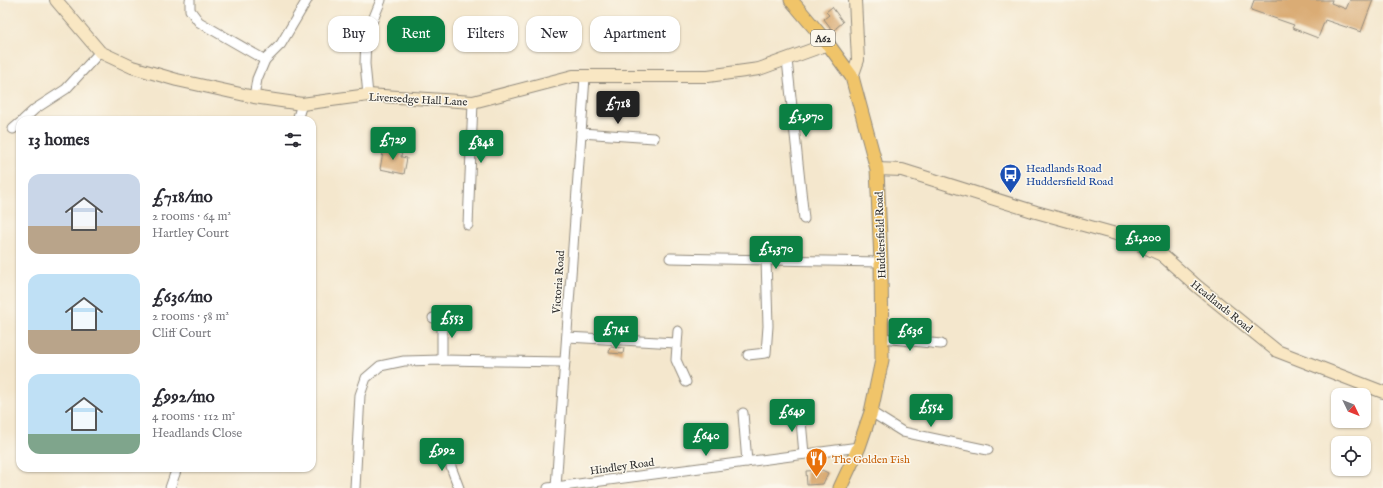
<!DOCTYPE html>
<meta charset="utf-8">
<style>
:root{--surface:#fff;--page:#f2f2f3;--text:#2b2b33;--muted:#7c7c81;--accent:#0b8043}
body{margin:0;font-family:"IM FELL English",serif;background:var(--page);color:var(--text);height:100vh;display:flex;flex-direction:column;font-size:15px;white-space:nowrap}
*{box-sizing:border-box;margin:0}
p{font-size:13px;color:var(--muted)}
.icon{flex:none;width:22px;height:22px;fill:none;stroke:currentColor;stroke-width:2;stroke-linecap:round;stroke-linejoin:round}
.map{position:relative;flex:1;overflow:hidden}
.side{position:absolute;left:16px;top:116px;width:300px;height:356px;display:flex;flex-direction:column;background:var(--surface);border-radius:12px;box-shadow:0 1px 3px #0004}
.side>*{flex:none}
.hud{position:absolute;left:328px;top:16px;width:380px;height:36px;display:flex;gap:8px}
.needle{width:26px;rotate:133deg}
.controls{position:absolute;left:1331px;top:388px;display:grid;gap:8px}
.controls a{display:grid;place-items:center;width:40px;height:40px;border-radius:8px;background:var(--surface);box-shadow:0 1px 3px #0004;font-size:20px}
.price{position:absolute;translate:-50% -34px;padding:0 9px;border-radius:4px;background:var(--accent);color:#fff;font-size:13px;line-height:26px;filter:drop-shadow(0 1px 2px #0008)}
.price::after{content:'';position:absolute;left:50%;top:24px;width:12px;height:9px;margin-left:-6px;background:inherit;clip-path:polygon(0 0,100% 0,50% 100%)}
.price.selected{background:#222;color:#fff}
ul{padding:0;list-style:none}
li{display:flex;align-items:center;gap:12px;height:100px;padding:0 12px}
li span{display:grid;place-items:center;flex:none;width:112px;height:80px;border-radius:12px;color:#555}
li>.icon{margin-inline-start:auto}
span .icon{width:48px;height:48px;fill:#fffc;stroke-width:1}
li b{font-size:17px}
h2{display:flex;justify-content:space-between;align-items:center;height:48px;padding:0 12px;font-size:17px}
.tag{padding:0 14px;border-radius:12px;background:var(--surface);box-shadow:0 1px 3px #0004;font-size:14px;line-height:36px}
.tag.selected{background:var(--accent);color:#fff}
.map>svg:first-child{display:block}
.building{fill:#daac75}
.lines{fill:none;stroke-linecap:round;stroke-linejoin:round}
.street-casing{stroke:#90897c;stroke-width:11}
.secondary-casing{stroke:#90897c;stroke-width:14}
.primary-casing{stroke:#90897c;stroke-width:15}
.street{stroke:#fff;stroke-width:9}
.secondary{stroke:#f9e7c3;stroke-width:12}
.primary{stroke:#f0c469;stroke-width:13}
.labels{text-anchor:middle;stroke-width:3;stroke-linejoin:round;paint-order:stroke}
.shield{fill:#fbf7ec;stroke:#696865;stroke-width:1}
.shield-label{font-size:10px;font-weight:bold;fill:#2b2b2b}
.street-label{font-size:11px;fill:#2b2b2b;stroke:#fbf7ec}
.transit-label{font-size:11px;fill:#164399;stroke:#fbf7ec;text-anchor:start}
.food-label{font-size:11px;fill:#c56008;stroke:#fbf7ec;text-anchor:start}
</style>
<div class="map">
<svg width="1383" height="488" viewBox="0 0 1383 488">
<rect width="100%" height="100%" fill="#fbf7ec"/>
<filter id="ink" filterUnits="userSpaceOnUse"><feTurbulence type="fractalNoise" baseFrequency=".025" numOctaves="2"/><feDisplacementMap in="SourceGraphic" scale="8" xChannelSelector="R" yChannelSelector="G"/><feConvolveMatrix kernelMatrix="1 2 1 2 8 2 1 2 1" color-interpolation-filters="sRGB"/></filter>
<filter id="wash" filterUnits="userSpaceOnUse"><feTurbulence type="fractalNoise" baseFrequency=".012" numOctaves="4" result="noise"/><feDisplacementMap in="SourceGraphic" scale="16" xChannelSelector="R" yChannelSelector="G"/><feGaussianBlur stdDeviation="0.9" result="paint"/><feColorMatrix in="noise" values="0 0 0 0 0 0 0 0 0 0 0 0 0 0 0 0 0 1.4 0 .05"/><feComposite in="paint" operator="in"/></filter>
<g filter="url(#wash)">
<rect width="100%" height="100%" fill="#f4e7cd"/>
<g id="blocks">
<g class="building">
<polygon points="1254,0 1332,0 1331,3 1346,9 1350,0 1373,0 1361,32 1325,20 1318,38 1292,28 1294,25 1251,10"/>
<polygon points="832,7 843,22 836,28 835,32 830,32 830,27 824,19 829,15 826,12"/>
<polygon points="384,147 402,150 401,157 407,158 404,174 380,169"/>
<polygon points="610,347 624,348 623,354 609,353"/>
<polygon points="822,470 828,473 823,484 807,485 806,471"/>
</g>
</g>
</g>
<g filter="url(#ink)">
<use href="#blocks" fill-opacity="0" stroke="#90897c" stroke-width="1"/>
<g class="lines">
<defs>
<g id="street">
<polyline points="190,0 190,10 199,22 265,60"/>
<polyline points="787,60 804,219"/>
<polyline points="368,95 365,64 366,37 381,0"/>
<polyline points="254,97 257,79 265,60 281,44 307,0"/>
<polyline points="23,120 35,109 66,89 100,52"/>
<polyline points="297,120 302,104"/>
<polyline points="13,129 20,123"/>
<polyline points="581,133 654,138"/>
<polyline points="468,225 473,102"/>
<polyline points="670,258 881,262"/>
<polyline points="433,318 450,317"/>
<polyline points="442,318 442,360"/>
<polyline points="678,331 676,360 686,382"/>
<polyline points="567,337 676,343"/>
<polyline points="882,338 941,344"/>
<polyline points="748,355 766,353 768,326 766,259"/>
<polyline points="800,410 804,454"/>
<polyline points="871,412 903,432 988,450"/>
<polyline points="743,413 747,462"/>
<polyline points="451,452 451,467 459,488"/>
<polyline points="556,487 585,77"/>
<polyline points="170,488 177,468"/>
<polyline points="355,488 360,395 366,378 380,366 404,361 442,360 565,362"/>
<polyline points="548,488 859,447"/>
</g>
<g id="secondary">
<polyline points="56,0 100,52 132,67 177,80 254,97 302,104 368,95 473,102 573,76 708,76 759,69 828,44"/>
<polyline points="852,77 858,60 855,0"/>
<polyline points="877,169 902,170 1036,212 1116,234 1162,255 1198,287 1277,351 1383,392"/>
</g>
<polyline id="primary" points="791,0 828,44 852,77 877,169 881,262 882,360 871,412 859,447 840,488"/>
</defs>
<use href="#street" class="street-casing"/>
<use href="#secondary" class="secondary-casing"/>
<use href="#primary" class="primary-casing"/>
<use href="#street" class="street"/>
<use href="#secondary" class="secondary"/>
<use href="#primary" class="primary"/>
</g>
</g>
<defs>
<symbol id="bus-pin" viewBox="-11 -11 22 30"><path d="M0 17L-7.5 6A9.5 9.5 0 1 1 7.5 6Z" fill="#1a4fb4" stroke="#fbf7ec"/><path d="M-5-6H5V4H4V6H2V4H-2V6H-4V4H-5ZM-3.5-4V0h7V-4ZM-3.5 1.2v1.5H-2V1.2ZM2 1.2v1.5H3.5V1.2Z" fill="#fff"/></symbol>
<symbol id="restaurant-pin" viewBox="-11 -11 22 30"><path d="M0 17L-7.5 6A9.5 9.5 0 1 1 7.5 6Z" fill="#e8710a" stroke="#fbf7ec"/><path d="M-5-6h1v4h1v-4h1v4h1v-4h1v5L-1.5 .5V6h-2V.5L-5-1ZM5-6V6H3V1.5H1.5Q1.5-4 5-6Z" fill="#fff"/></symbol>
</defs>
<g fill-rule="evenodd">
<use href="#bus-pin" x="998" y="162" width="25" height="34"/>
<use href="#restaurant-pin" x="804" y="446" width="25" height="34"/>
</g>
<g class="labels">
<rect class="shield" x="811" y="30" width="24" height="16" rx="3"/>
<g class="shield-label">
<text x="823" y="42">A62</text>
</g>
<g class="street-label">
<text transform="translate(418 99) rotate(3)" y="4">Liversedge Hall Lane</text>
<text transform="translate(880 235) rotate(-92)" y="4">Huddersfield Road</text>
<text transform="translate(558 282) rotate(-86)" y="4">Victoria Road</text>
<text transform="translate(1222 306) rotate(39)" y="4">Headlands Road</text>
<text transform="translate(622 466) rotate(-8)" y="4">Hindley Road</text>
</g>
<g class="transit-label">
<text x="1026" y="172">Headlands Road<tspan x="1026" dy="13">Huddersfield Road</tspan></text>
</g>
<g class="food-label">
<text x="832" y="463">The Golden Fish</text>
</g>
</g>
</svg>
<div class="controls">
<a><svg class="needle" viewBox="-14 -14 28 28"><path d="M0-13l5 13h-10z" fill="#e53935"/><path d="M0 13l5-13h-10z" fill="#7c7c81"/></svg></a>
<a><svg class="icon" aria-label="locate" viewBox="0 0 24 24"><circle cx="12" cy="12" r="6"/><path d="M12 2v4M12 18v4M2 12h4M18 12h4"/></svg></a>
</div>
<b class="price selected" style="left:618px;top:125px">£718</b>
<b class="price" style="left:806px;top:138px">£1,970</b>
<b class="price" style="left:393px;top:161px">£729</b>
<b class="price" style="left:481px;top:164px">£848</b>
<b class="price" style="left:1143px;top:259px">£1,200</b>
<b class="price" style="left:776px;top:270px">£1,370</b>
<b class="price" style="left:452px;top:339px">£553</b>
<b class="price" style="left:616px;top:350px">£741</b>
<b class="price" style="left:910px;top:352px">£636</b>
<b class="price" style="left:931px;top:428px">£554</b>
<b class="price" style="left:792px;top:433px">£649</b>
<b class="price" style="left:706px;top:457px">£640</b>
<b class="price" style="left:442px;top:472px">£992</b>
<div class="hud">
<a class="tag">Buy</a>
<a class="tag selected">Rent</a>
<a class="tag">Filters</a>
<a class="tag">New</a>
<a class="tag">Apartment</a>
</div>
<section class="side">
<h2>13 homes<svg class="icon" aria-label="filters" viewBox="0 0 24 24"><path d="M4 7h16M4 17h16"/><circle cx="9" cy="7" r="2"/><circle cx="15" cy="17" r="2"/></svg></h2>
<ul>
<li><span style="background:linear-gradient(#c9d6e8 65%,#b9a48a 0)"><svg class="icon" aria-label="home" viewBox="0 0 24 24"><path d="M3 11l9-7 9 7M6 9v11h12V9"/></svg></span><div><b>£718/mo</b><p>2 rooms · 64 m²</p><p>Hartley Court</p></div></li>
<li><span style="background:linear-gradient(#bfe0f5 70%,#b9a48a 0)"><svg class="icon" aria-label="home" viewBox="0 0 24 24"><path d="M3 11l9-7 9 7M6 9v11h12V9"/></svg></span><div><b>£636/mo</b><p>2 rooms · 58 m²</p><p>Cliff Court</p></div></li>
<li><span style="background:linear-gradient(#bfe0f5 75%,#7fa58c 0)"><svg class="icon" aria-label="home" viewBox="0 0 24 24"><path d="M3 11l9-7 9 7M6 9v11h12V9"/></svg></span><div><b>£992/mo</b><p>4 rooms · 112 m²</p><p>Headlands Close</p></div></li>
</ul>
</section>
</div>
